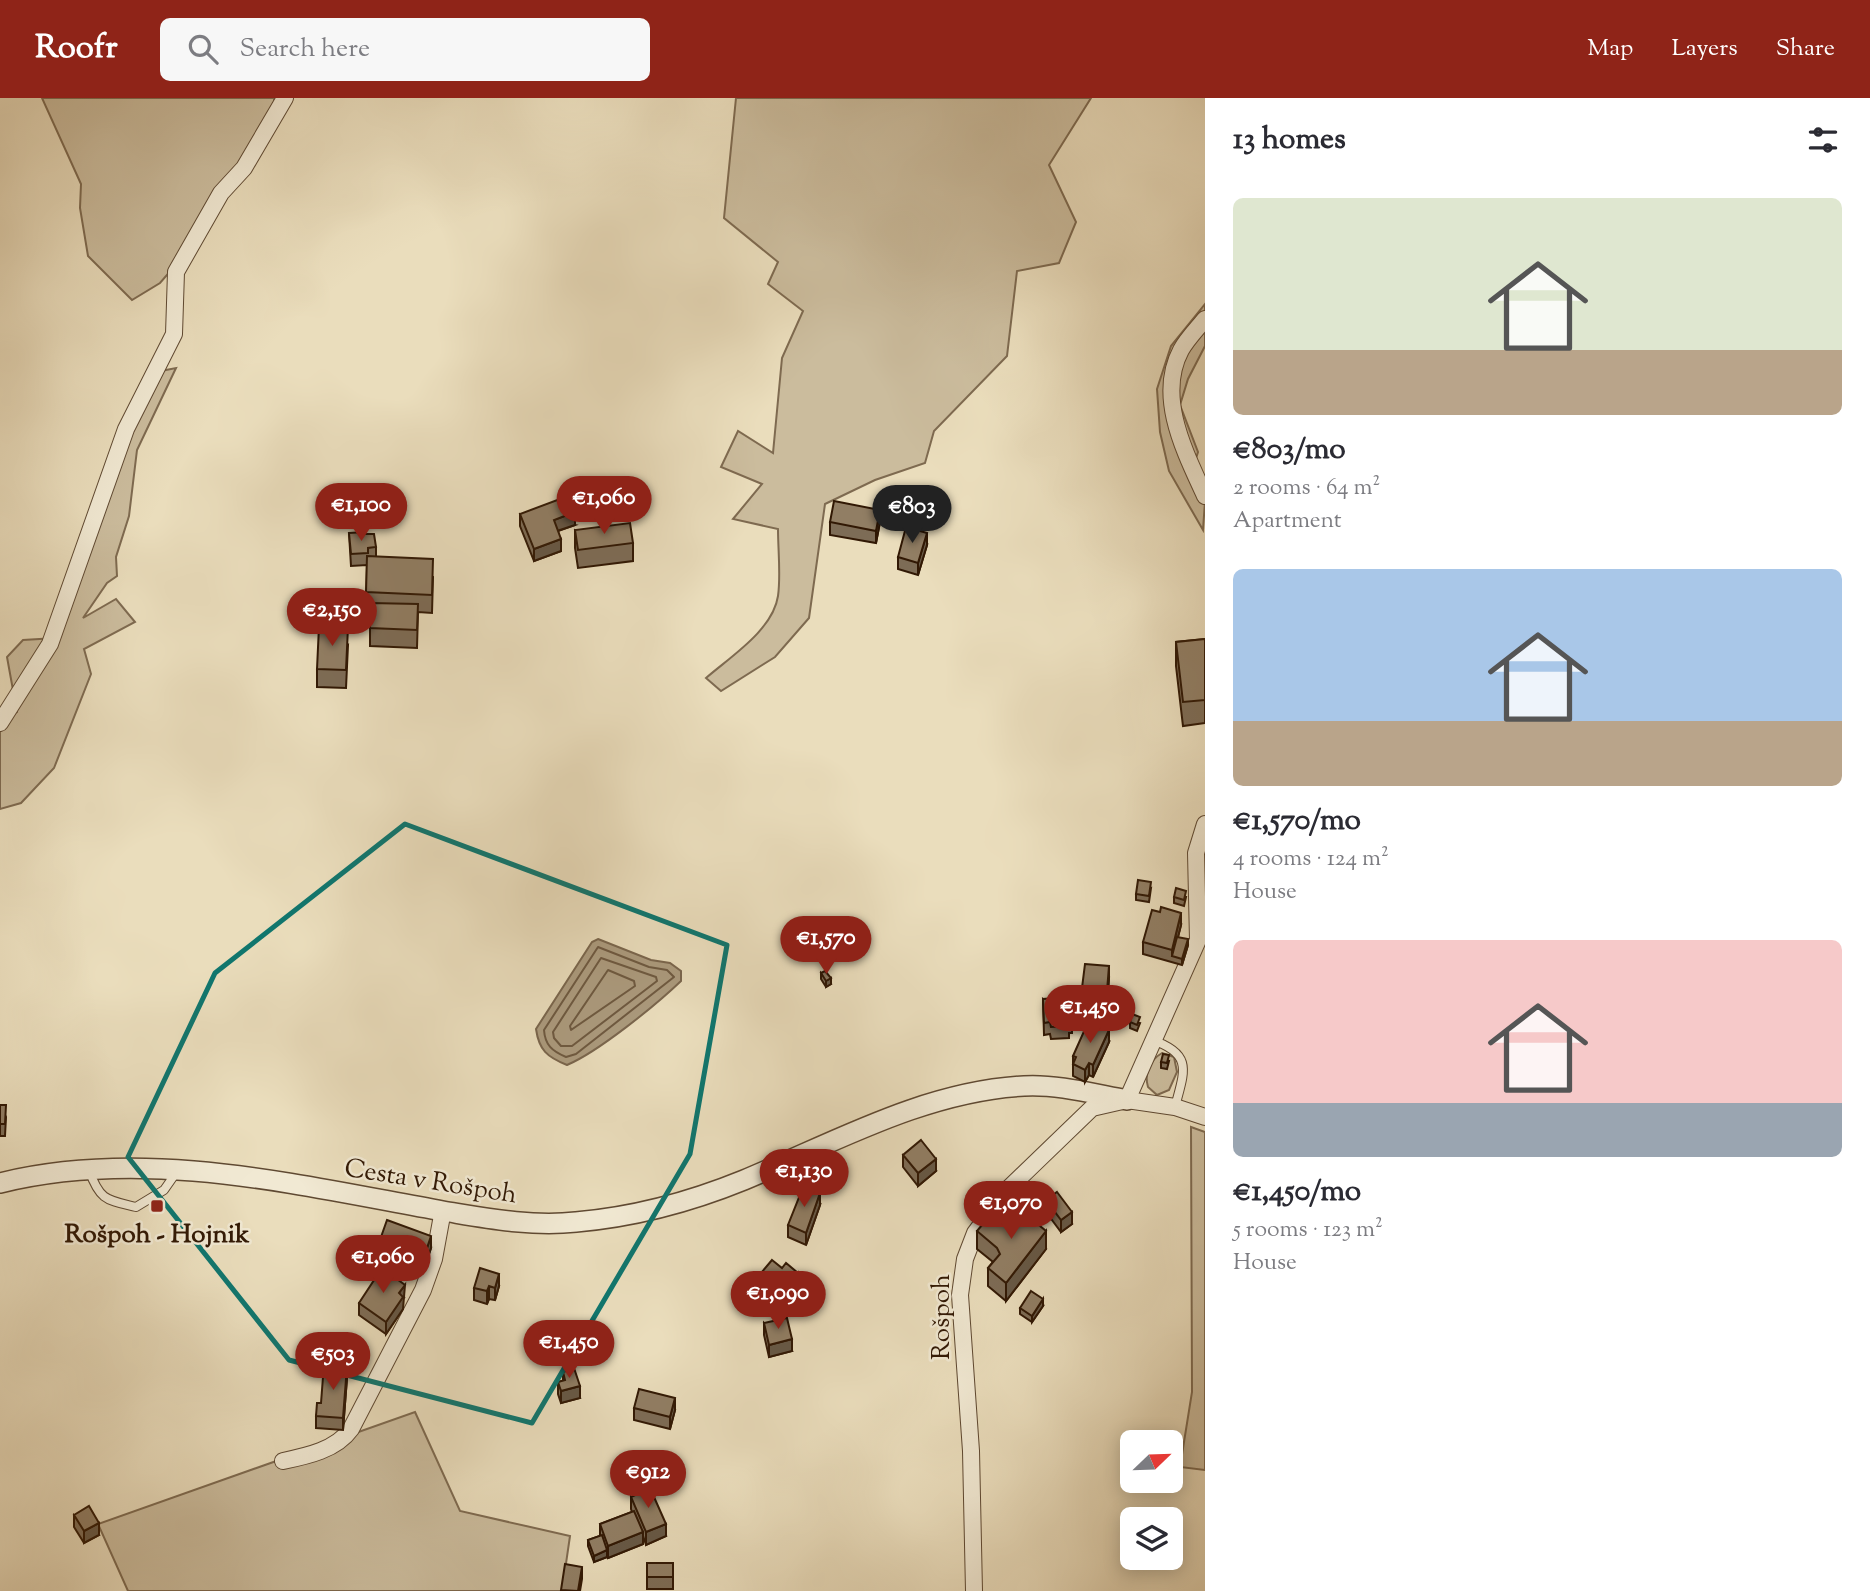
<!DOCTYPE html>
<meta charset="utf-8">
<style>
:root{--surface:#fff;--page:#f7f7f7;--text:#2b2b33;--muted:#7c7c81;--accent:#8f2418}
body{margin:0;font-family:"Sorts Mill Goudy",serif;background:var(--page);color:var(--text);height:100vh;display:flex;flex-direction:column;font-size:26px;white-space:nowrap}
*{box-sizing:border-box;margin:0}
p{font-size:23px;color:var(--muted)}
.icon{flex:none;width:38px;height:38px;fill:none;stroke:currentColor;stroke-width:2;stroke-linecap:round;stroke-linejoin:round}
.map{position:relative;flex:1;overflow:hidden}
.details{display:flex;flex-direction:column;background:var(--surface);width:665px}
.details>*{flex:none}
.needle{width:46px;rotate:67deg}
.controls{position:absolute;left:1120px;top:1332px;display:grid;gap:14px}
.controls a{display:grid;place-items:center;width:63px;height:63px;border-radius:10px;background:var(--surface);box-shadow:0 4px 18px #0003;font-size:35px}
.price{position:absolute;translate:-50% -60px;padding:0 16px;border-radius:24px;background:var(--accent);color:#fff;font-size:23px;line-height:46px;filter:drop-shadow(0 2px 4px #0008)}
.price::after{content:'';position:absolute;left:50%;top:42px;width:21px;height:16px;margin-left:-10px;background:inherit;clip-path:polygon(0 0,100% 0,50% 100%)}
.price.current{background:#222;color:#fff}
ul{padding:0;list-style:none}
li{display:grid;align-content:center;gap:14px;height:371px;padding:0 28px}
li span{display:grid;place-items:center;height:217px;border-radius:10px;color:#555}
li>.icon{margin-inline-start:auto}
span .icon{width:126px;height:126px;fill:#fffc;stroke-width:1}
li b{font-size:30px}
h2{display:flex;justify-content:space-between;align-items:center;height:84px;padding:0 28px;font-size:30px}
header{display:flex;align-items:center;gap:42px;box-sizing:border-box;height:98px;padding:0 35px;background:var(--accent);color:#fff}
header strong{font-size:33px}
nav{display:flex;gap:38px;margin-inline-start:auto;font-size:24px}
.search{width:490px;height:63px;background:var(--page);display:flex;align-items:center;gap:18px;box-sizing:border-box;padding:0 24px;border-radius:10px;color:var(--muted);font-size:26px}
main{display:flex;flex:1;min-height:0}
.map>svg:first-child{display:block}
.green{fill:#cbbc9d;stroke:#7e6a50;stroke-width:2}
.water{fill:#ab9a7d;stroke:#7a664d;stroke-width:2}
.lines{fill:none;stroke-linecap:round;stroke-linejoin:round}
.shore{stroke:#6e5940;stroke-width:2}
.service-casing{stroke:#5f4932;stroke-width:10}
.minor-casing{stroke:#5f4932;stroke-width:18}
.tertiary-casing{stroke:#5f4932;stroke-width:22}
.service{stroke:#f1e9d3;stroke-width:8}
.minor{stroke:#f1e9d3;stroke-width:16}
.tertiary{stroke:#f1e9d3;stroke-width:19}
.wall{fill:#7d6c56;stroke:#311804;stroke-width:2}
.shaded-wall{fill:#665846;stroke:#311804;stroke-width:2}
.building{fill:#917e64;stroke:#311804;stroke-width:2}
.marked{fill:none;stroke:#0f766e;stroke-width:5;stroke-linejoin:round}
.poi-dot{fill:#8f2418;stroke:#f1e9d3;stroke-width:2.5}
.labels{text-anchor:middle;stroke-width:5;stroke-linejoin:round;paint-order:stroke}
.street-label{font-size:26px;fill:#311804;stroke:#f1e9d3}
.poi-label{font-size:26px;font-weight:bold;fill:#311804;stroke:#f1e9d3}
</style>
<header>
<strong>Roofr</strong>
<div class="search"><svg class="icon" aria-label="search" viewBox="0 0 24 24"><circle cx="10" cy="10" r="6"/><path d="M15 15l6 6"/></svg>Search here</div>
<nav><a>Map</a><a>Layers</a><a>Share</a></nav>
</header>
<main>
<div class="map">
<svg width="1205" height="1493" viewBox="0 0 1205 1493">
<rect width="100%" height="100%" fill="#eaddbc"/>
<filter id="stains"><feTurbulence type="fractalNoise" baseFrequency=".00286" numOctaves="4"/><feColorMatrix values="0 0 0 0 .2 0 0 0 0 .09 0 0 0 0 .02 0 0 0 .5 -.17"/></filter>
<radialGradient id="worn" r=".72"><stop offset=".6" stop-color="#630" stop-opacity="0"/><stop offset="1" stop-color="#630" stop-opacity=".3"/></radialGradient>
<g class="green">
<polygon points="42,0 274,0 275,7 207,131 160,185 132,202 88,158 80,110 81,86"/>
<path d="M736,0H1091L1049,67L1076,124L1059,165L1017,173L1007,258L934,333L925,365L875,382L825,406L809,520L775,559L721,593L706,580C730,559 773,532 778,498C781,477 778,453 778,431L733,421L762,386L721,369L738,333L773,355L782,260L803,213L768,186L778,164L724,120Z"/>
<polygon points="1205,206 1205,248 1188,281 1180,307 1198,354 1192,373 1205,403 1203,432 1169,373 1160,334 1157,291 1171,248"/>
<polygon points="176,270 137,352 129,418 116,459 117,478 107,485 83,520 116,501 135,524 84,551 91,576 54,670 21,705 0,711 0,623 17,614 7,559 23,542 56,540 120,361 161,273"/>
<path d="M1162,955L1174,959L1177,974L1169,992L1157,997L1148,989C1144,976 1150,962 1162,955Z"/>
<polygon points="1191,1029 1205,1034 1205,1372 1180,1369 1192,1294"/>
<polygon points="415,1314 460,1413 570,1438 562,1493 128,1493 98,1426"/>
</g>
<path class="water" d="M598,841L651,862L670,865L681,873V883C656,907 598,954 567,967C547,959 539,952 536,931L592,844Z"/>
<g class="lines">
<g class="shore">
<path d="M598,849L649,869L667,872L674,879L576,956L566,959C552,953 545,947 544,932Z"/>
<polygon points="601,860 656,879 657,883 572,948 561,948 554,940 553,934"/>
<polygon points="608,872 634,883 635,888 571,932 570,928"/>
</g>
<defs>
<g id="service">
<path d="M1152,942C1194,956 1184,974 1175,1009"/>
<path d="M89,1072C100,1103 107,1102 136,1109L164,1092L178,1072"/>
</g>
<g id="minor">
<path d="M1205,221C1197,231 1187,241 1181,252C1156,299 1185,354 1205,398"/>
<polyline points="0,625 50,546 126,331 174,236 176,174 221,95 244,70 285,0"/>
<polyline points="1127,1002 1198,842 1196,755 1205,726"/>
<path d="M283,1363C307,1358 336,1352 351,1331L423,1192L434,1161L443,1112"/>
<polyline points="974,1493 971,1353 960,1197 965,1161 975,1135 1008,1091 1092,1010 1127,1002 1175,1009 1205,1019"/>
</g>
<path id="tertiary" d="M0,1085C146,1049 298,1087 443,1113C486,1120 531,1129 576,1124C634,1119 690,1104 744,1082C833,1045 925,993 1024,988C1057,986 1094,996 1127,1002"/>
</defs>
<use href="#service" class="service-casing"/>
<use href="#minor" class="minor-casing"/>
<use href="#tertiary" class="tertiary-casing"/>
<use href="#service" class="service"/>
<use href="#minor" class="minor"/>
<use href="#tertiary" class="tertiary"/>
</g>
<g class="wall">
<polygon points="520,416 575,427 558,433 561,453 534,463 520,428"/>
<polygon points="830,424 880,424 876,445 830,437"/>
<polygon points="575,432 633,445 633,463 578,470 575,450"/>
<polygon points="349,435 365,436 376,449 376,459 433,479 432,515 418,514 417,550 370,548 370,513 366,512 367,467 351,468"/>
<polygon points="927,447 918,477 898,471 898,459"/>
<polygon points="1205,541 1205,625 1183,628 1176,568 1176,544"/>
<polygon points="348,547 346,590 317,589 317,571"/>
<polygon points="1151,790 1149,804 1136,802 1136,796"/>
<polygon points="1174,799 1186,799 1184,808 1174,805"/>
<polygon points="1181,827 1178,839 1188,847 1182,867 1143,856 1143,844"/>
<polygon points="821,875 831,886 826,889 821,881"/>
<polygon points="1109,880 1107,905 1082,902 1082,890"/>
<polygon points="1043,901 1072,923 1072,935 1069,935 1069,940 1051,941 1050,936 1044,937"/>
<polygon points="1130,924 1140,925 1137,933 1130,930"/>
<polygon points="1109,944 1093,979 1089,977 1085,984 1073,978 1073,958"/>
<polygon points="1169,963 1167,971 1161,970 1161,964"/>
<polygon points="0,1007 6,1019 5,1038 0,1038"/>
<polygon points="903,1057 936,1073 918,1088 903,1069"/>
<polygon points="1046,1102 1072,1126 1061,1134 1046,1114"/>
<polygon points="820,1107 806,1147 788,1139 788,1127"/>
<polygon points="1004,1123 1046,1151 1006,1203 988,1188 988,1170 993,1164 977,1151 977,1133"/>
<polygon points="431,1150 425,1168 417,1165 412,1180 375,1168 375,1156"/>
<polygon points="756,1181 798,1187 796,1190 798,1204 785,1218 756,1193"/>
<polygon points="499,1188 495,1202 489,1201 487,1206 474,1202 474,1190"/>
<polygon points="405,1199 403,1200 403,1211 386,1236 359,1217 359,1205"/>
<polygon points="1043,1208 1032,1224 1020,1216 1020,1210"/>
<polygon points="764,1225 792,1253 769,1259 764,1237"/>
<polygon points="563,1274 580,1300 561,1305 558,1296 558,1284 563,1283"/>
<polygon points="347,1280 343,1332 316,1330 316,1318 321,1305"/>
<polygon points="634,1310 675,1312 670,1331 634,1322"/>
<polygon points="631,1399 666,1438 646,1447 643,1438 643,1446 608,1460 607,1459 594,1464 588,1448 588,1442 600,1438 600,1426 632,1414 631,1411"/>
<polygon points="74,1417 99,1437 84,1445 74,1429"/>
<rect x="647" y="1465" width="26" height="26"/>
</g>
<g class="shaded-wall">
<polygon points="880,412 880,424 876,445 876,433"/>
<polygon points="575,414 575,427 554,434 554,422"/>
<polygon points="927,435 927,447 918,477 918,465"/>
<polygon points="561,441 561,453 534,463 534,451"/>
<polygon points="1181,815 1181,827 1173,858 1172,858 1172,852"/>
<polygon points="1188,841 1188,847 1182,867 1182,861"/>
<polygon points="1109,868 1109,880 1107,905 1107,893"/>
<polygon points="831,880 831,886 826,889 826,883"/>
<polygon points="1109,932 1109,944 1093,979 1093,967"/>
<polygon points="1089,965 1089,977 1085,984 1085,972"/>
<polygon points="936,1061 936,1073 918,1088 918,1075"/>
<polygon points="820,1095 820,1107 806,1147 806,1135"/>
<polygon points="1072,1114 1072,1126 1061,1134 1061,1122"/>
<polygon points="1046,1133 1046,1151 1006,1203 1006,1185"/>
<polygon points="431,1138 431,1150 425,1168 425,1156"/>
<polygon points="417,1153 417,1165 412,1180 412,1168"/>
<polygon points="798,1175 798,1187 790,1197 790,1185"/>
<polygon points="499,1176 499,1188 495,1202 495,1190"/>
<polygon points="405,1187 403,1211 386,1236 386,1224 399,1195"/>
<polygon points="489,1188 489,1201 487,1206 487,1193"/>
<polygon points="798,1192 798,1204 785,1218 785,1206"/>
<polygon points="1043,1201 1043,1208 1032,1224 1032,1218"/>
<polygon points="792,1241 792,1253 769,1259 769,1247"/>
<polygon points="347,1268 347,1280 343,1332 343,1320"/>
<polygon points="580,1288 580,1300 561,1305 561,1293"/>
<polygon points="675,1300 675,1312 670,1331 670,1319"/>
<polygon points="99,1425 99,1437 84,1445 84,1433"/>
<polygon points="666,1426 666,1438 646,1447 646,1434"/>
<polygon points="643,1434 643,1446 608,1460 608,1448"/>
<polygon points="607,1452 607,1459 594,1464 594,1458"/>
<polygon points="582,1469 582,1481 580,1493 578,1493"/>
</g>
<g class="building">
<polygon points="568,398 575,414 554,422 561,441 534,451 520,416"/>
<polygon points="834,403 880,412 876,433 830,424"/>
<polygon points="630,425 633,445 578,452 575,432"/>
<polygon points="906,429 927,435 918,465 898,459"/>
<polygon points="365,434 365,436 374,436 376,449 368,450 368,455 351,456 349,435"/>
<polygon points="367,458 433,461 432,497 366,494"/>
<polygon points="370,505 418,506 417,532 370,530"/>
<polygon points="319,528 348,529 346,572 317,571"/>
<polygon points="1205,541 1205,602 1183,604 1176,544"/>
<polygon points="1138,782 1151,784 1149,798 1136,796"/>
<polygon points="1176,790 1186,793 1184,802 1174,799"/>
<polygon points="1161,809 1181,815 1172,852 1143,844 1152,812 1160,814"/>
<polygon points="1177,839 1188,841 1182,861 1172,858"/>
<polygon points="1085,866 1109,868 1107,893 1082,890"/>
<polygon points="825,873 831,880 826,883 821,875"/>
<polygon points="1071,899 1072,923 1069,923 1069,928 1051,929 1050,924 1044,925 1043,901"/>
<polygon points="1132,916 1140,919 1137,927 1130,924"/>
<polygon points="1089,922 1109,932 1093,967 1089,965 1085,972 1073,966 1076,959 1073,958"/>
<polygon points="1163,956 1169,957 1167,965 1161,964"/>
<polygon points="0,1007 6,1007 5,1026 0,1026"/>
<polygon points="921,1042 936,1061 918,1075 903,1057"/>
<polygon points="804,1087 820,1095 806,1135 788,1127"/>
<polygon points="1057,1094 1072,1114 1061,1122 1046,1102"/>
<polygon points="1017,1109 1046,1133 1006,1185 988,1170 1000,1156 997,1150 977,1133 993,1114 1004,1123"/>
<polygon points="387,1122 431,1138 425,1156 417,1153 412,1168 375,1156"/>
<polygon points="772,1162 782,1170 786,1165 798,1175 790,1185 798,1192 785,1206 756,1181"/>
<polygon points="382,1170 405,1187 399,1195 403,1199 386,1224 359,1205"/>
<polygon points="480,1170 499,1176 495,1190 489,1188 487,1193 474,1190"/>
<polygon points="1031,1193 1043,1201 1032,1218 1020,1210"/>
<polygon points="787,1220 792,1241 769,1247 764,1225"/>
<polygon points="324,1266 347,1268 343,1320 316,1318 317,1305 321,1305"/>
<polygon points="574,1270 580,1288 561,1293 558,1284 565,1282 563,1274"/>
<polygon points="639,1291 675,1300 670,1319 634,1310"/>
<polygon points="650,1390 666,1426 646,1434 631,1399"/>
<polygon points="89,1408 99,1425 84,1433 74,1417"/>
<polygon points="634,1413 643,1434 608,1448 600,1426"/>
<polygon points="602,1437 607,1452 594,1458 588,1442"/>
<rect x="647" y="1465" width="26" height="14"/>
<polygon points="565,1466 582,1469 578,1493 561,1492"/>
</g>
<path class="marked" d="M405,726L727,847L690,1056L532,1325L289,1262L128,1059L215,875Z"/>
<rect class="poi-dot" x="150" y="1101" width="14" height="14" rx="3.5"/>
<g class="labels">
<g class="street-label">
<text transform="translate(431 1082) rotate(9)" y="9">Cesta v Rošpoh</text>
<text transform="translate(940 1219) rotate(-90)" y="9">Rošpoh</text>
</g>
<g class="poi-label">
<text x="157" y="1144">Rošpoh - Hojnik</text>
</g>
</g>
<rect width="100%" height="100%" filter="url(#stains)"/>
<rect width="100%" height="100%" fill="url(#worn)"/>
</svg>
<div class="controls">
<a><svg class="needle" viewBox="-14 -14 28 28"><path d="M0-13l5 13h-10z" fill="#e53935"/><path d="M0 13l5-13h-10z" fill="#7c7c81"/></svg></a>
<a><svg class="icon" aria-label="layers" viewBox="0 0 24 24"><path d="M12 4l9 5-9 5-9-5zM3 14l9 5 9-5"/></svg></a>
</div>
<b class="price" style="left:604px;top:438px">€1,060</b>
<b class="price" style="left:361px;top:445px">€1,100</b>
<b class="price current" style="left:912px;top:447px">€803</b>
<b class="price" style="left:332px;top:550px">€2,150</b>
<b class="price" style="left:826px;top:878px">€1,570</b>
<b class="price" style="left:1090px;top:947px">€1,450</b>
<b class="price" style="left:804px;top:1111px">€1,130</b>
<b class="price" style="left:1011px;top:1143px">€1,070</b>
<b class="price" style="left:383px;top:1197px">€1,060</b>
<b class="price" style="left:778px;top:1233px">€1,090</b>
<b class="price" style="left:569px;top:1282px">€1,450</b>
<b class="price" style="left:333px;top:1294px">€503</b>
<b class="price" style="left:648px;top:1412px">€912</b>
</div>
<section class="details">
<h2>13 homes<svg class="icon" aria-label="filters" viewBox="0 0 24 24"><path d="M4 7h16M4 17h16"/><circle cx="9" cy="7" r="2"/><circle cx="15" cy="17" r="2"/></svg></h2>
<ul>
<li><span style="background:linear-gradient(#dfe7d0 70%,#b9a48a 0)"><svg class="icon" aria-label="home" viewBox="0 0 24 24"><path d="M3 11l9-7 9 7M6 9v11h12V9"/></svg></span><div><b>€803/mo</b><p>2 rooms · 64 m²</p><p>Apartment</p></div></li>
<li><span style="background:linear-gradient(#a9c7e8 70%,#b9a48a 0)"><svg class="icon" aria-label="home" viewBox="0 0 24 24"><path d="M3 11l9-7 9 7M6 9v11h12V9"/></svg></span><div><b>€1,570/mo</b><p>4 rooms · 124 m²</p><p>House</p></div></li>
<li><span style="background:linear-gradient(#f6c9c9 75%,#9aa5b1 0)"><svg class="icon" aria-label="home" viewBox="0 0 24 24"><path d="M3 11l9-7 9 7M6 9v11h12V9"/></svg></span><div><b>€1,450/mo</b><p>5 rooms · 123 m²</p><p>House</p></div></li>
</ul>
</section>
</main>
